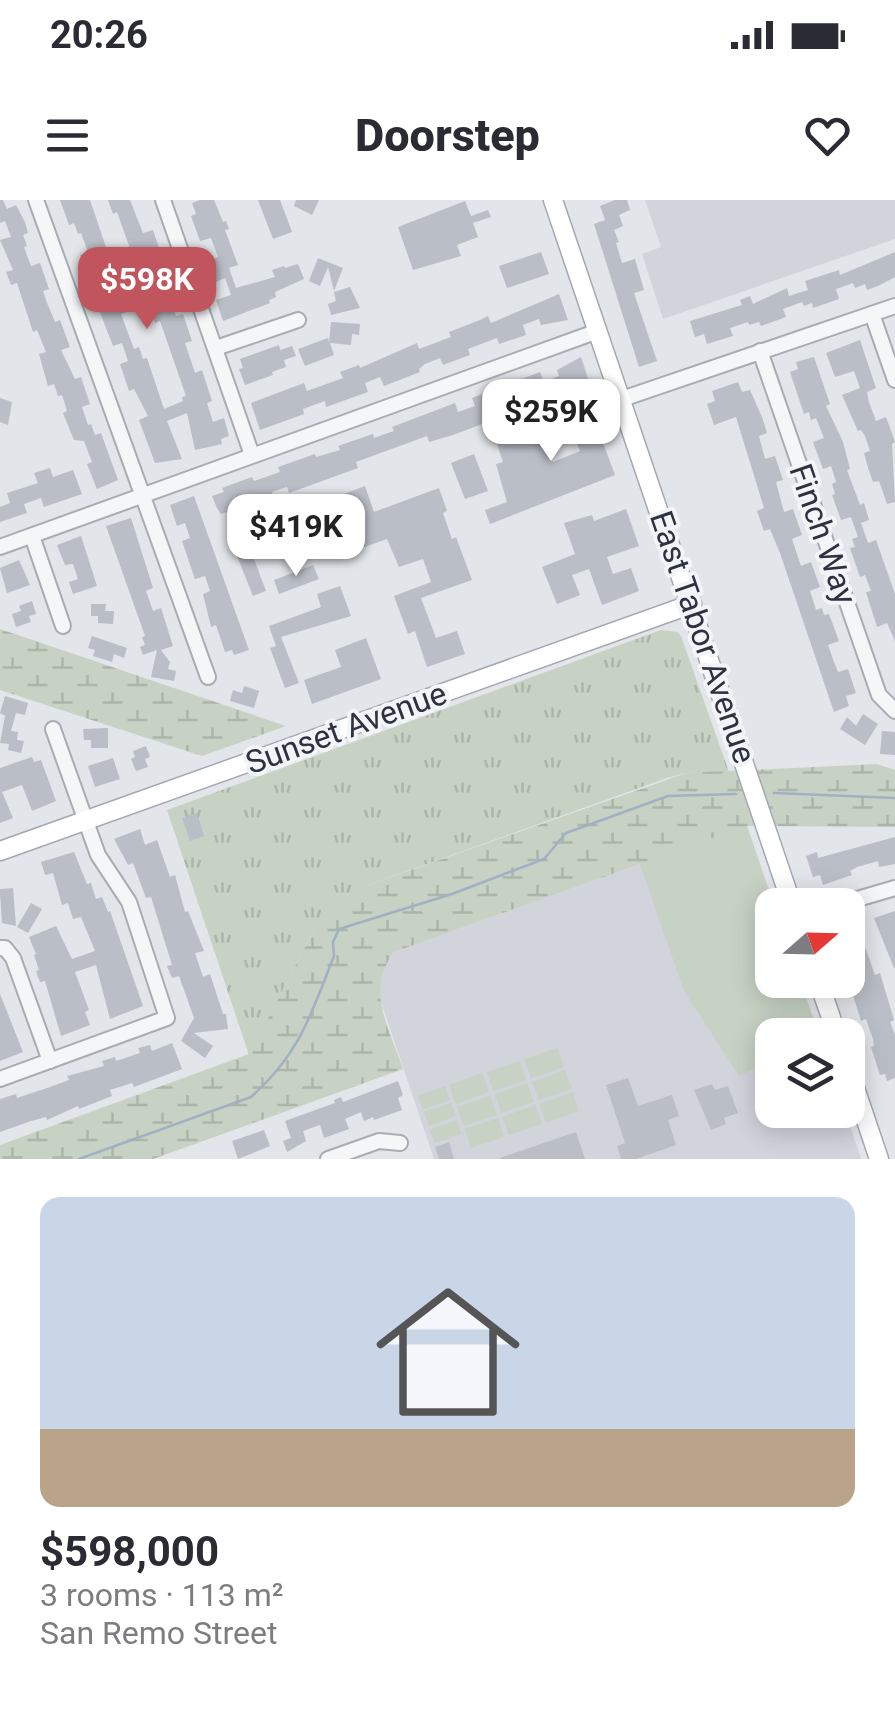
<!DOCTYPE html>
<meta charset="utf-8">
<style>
:root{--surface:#fff;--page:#f7f7f7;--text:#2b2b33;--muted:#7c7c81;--accent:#c1555d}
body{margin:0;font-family:Roboto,sans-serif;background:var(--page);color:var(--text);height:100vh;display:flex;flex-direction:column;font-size:38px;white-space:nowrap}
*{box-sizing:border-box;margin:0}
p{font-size:32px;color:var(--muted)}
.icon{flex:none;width:55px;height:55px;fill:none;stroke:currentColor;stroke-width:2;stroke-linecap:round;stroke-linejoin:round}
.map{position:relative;height:959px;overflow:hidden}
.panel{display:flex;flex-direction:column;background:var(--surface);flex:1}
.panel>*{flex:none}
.needle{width:65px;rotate:70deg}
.tools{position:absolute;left:755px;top:688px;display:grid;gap:20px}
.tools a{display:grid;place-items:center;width:110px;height:110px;border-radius:20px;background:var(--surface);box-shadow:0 5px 25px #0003;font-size:50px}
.price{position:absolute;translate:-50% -85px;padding:0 22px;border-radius:20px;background:#fff;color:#222;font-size:32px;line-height:65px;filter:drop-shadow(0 2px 5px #0008)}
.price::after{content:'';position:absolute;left:50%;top:60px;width:30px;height:22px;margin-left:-15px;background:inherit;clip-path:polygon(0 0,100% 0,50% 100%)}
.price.on{background:var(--accent);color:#fff}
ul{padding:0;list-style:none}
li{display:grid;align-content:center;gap:20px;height:530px;padding:0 40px}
li span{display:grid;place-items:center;height:310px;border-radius:20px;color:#555}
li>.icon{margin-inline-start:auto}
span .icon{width:180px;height:180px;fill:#fffc;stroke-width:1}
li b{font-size:42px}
.status{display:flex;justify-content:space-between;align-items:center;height:70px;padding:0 50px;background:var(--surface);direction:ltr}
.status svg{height:28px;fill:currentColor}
header{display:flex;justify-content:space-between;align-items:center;height:130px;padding:0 40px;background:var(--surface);font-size:45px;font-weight:800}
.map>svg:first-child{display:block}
.built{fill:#d1d4db}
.grass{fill:url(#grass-tufts)}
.wetland{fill:url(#wetland-marsh)}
.pitch{fill:#c7d2c4}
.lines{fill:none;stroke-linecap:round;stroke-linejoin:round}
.stream{stroke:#a1b0c5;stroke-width:2.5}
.building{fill:#babec6;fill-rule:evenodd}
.minor-casing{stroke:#a8acb3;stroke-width:18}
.major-casing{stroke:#a3a8b4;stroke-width:21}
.minor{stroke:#f5f6f8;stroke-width:14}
.major{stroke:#fff;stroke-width:18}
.labels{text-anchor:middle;stroke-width:8;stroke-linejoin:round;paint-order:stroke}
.street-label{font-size:32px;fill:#2c3240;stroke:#f2f4f7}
</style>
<div class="status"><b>20:26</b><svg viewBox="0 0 49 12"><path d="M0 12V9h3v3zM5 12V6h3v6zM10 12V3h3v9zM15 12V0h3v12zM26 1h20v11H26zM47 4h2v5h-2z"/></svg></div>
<header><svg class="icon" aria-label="menu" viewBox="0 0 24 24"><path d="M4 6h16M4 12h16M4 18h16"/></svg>Doorstep<svg class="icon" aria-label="heart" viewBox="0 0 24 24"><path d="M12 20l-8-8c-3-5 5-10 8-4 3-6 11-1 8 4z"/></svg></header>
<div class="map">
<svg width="895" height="959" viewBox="0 0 895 959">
<defs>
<pattern id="grass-tufts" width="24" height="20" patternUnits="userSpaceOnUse" patternTransform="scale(2.5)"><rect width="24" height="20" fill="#c7d2c4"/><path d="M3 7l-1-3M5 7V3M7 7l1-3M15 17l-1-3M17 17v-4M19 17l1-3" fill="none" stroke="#abb5a9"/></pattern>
<pattern id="wetland-marsh" width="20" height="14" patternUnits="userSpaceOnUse" patternTransform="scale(2.5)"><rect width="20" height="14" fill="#c7d2c4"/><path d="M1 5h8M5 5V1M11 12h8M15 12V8" fill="none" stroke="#abb5a9"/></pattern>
</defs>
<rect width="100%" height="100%" fill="#e2e5e9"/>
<g class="built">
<polygon points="645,0 895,0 895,39 663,119 642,54 661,47"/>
<polygon points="747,626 774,705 772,780 800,780 819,835 772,835 772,910 845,910 861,959 434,959 378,793 382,771 394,752"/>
</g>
<polygon class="grass" points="661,430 677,432 681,436 729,572 686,573 667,578 368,685 313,732 249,855 167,610"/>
<g class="wetland">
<polygon points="0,429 286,526 202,556 0,490"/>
<path d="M877,564L895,570V627L747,626L394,752C365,791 389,827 403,869L153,959H0V945L249,854L313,732L339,705L368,685L686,573Z"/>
</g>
<g class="pitch">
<polygon points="747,626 774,705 772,780 800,780 819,835 772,835 772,860 739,876 684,791 640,664"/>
<polygon points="557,848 564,867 531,878 524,859"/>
<polygon points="520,861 526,880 493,891 487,872"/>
<polygon points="565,870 572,889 539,900 532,882"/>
<polygon points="482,873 489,892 456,904 449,885"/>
<polygon points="527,883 534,902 501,913 495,894"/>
<polygon points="445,886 450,900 423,909 418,896"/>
<polygon points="573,892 579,911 546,923 540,904"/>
<polygon points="490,896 497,915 464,926 457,907"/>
<polygon points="451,903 456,916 429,926 424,912"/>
<polygon points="535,905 542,924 509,935 502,917"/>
<polygon points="498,918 504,937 471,948 465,929"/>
<polygon points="457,920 461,934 435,943 430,930"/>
</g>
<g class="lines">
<g class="stream">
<polyline points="774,593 895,598"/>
<path d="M79,959L251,897C300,854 311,814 334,756L333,742L339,729L452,694L544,659L566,633L668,596L736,594"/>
</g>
</g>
<g class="building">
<polygon points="0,0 3,0 7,9 16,5 25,22 28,33 23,35 27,46 24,47 31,66 40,63 49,89 43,91 47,103 55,122 60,120 70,147 61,150 75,179 81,177 90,204 82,207 88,225 91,224 95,235 101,233 118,280 97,289 87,264 92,262 84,241 74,240 63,213 67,211 62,195 58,196 54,184 48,186 39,154 46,152 37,130 33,132 17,83 11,85 6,72 13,70 0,40 11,37 5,21 0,23"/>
<polygon points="60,0 90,0 109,56 106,57 129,111 121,114 134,149 139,147 143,159 147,158 164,209 183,201 182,197 186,196 160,121 155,123 152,114 158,112 151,95 147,97 140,78 137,80 129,56 132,54 117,12 113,14 108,0 130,0 143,33 153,30 162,57 153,60 159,78 163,76 167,88 173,86 176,96 171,101 176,116 183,114 192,141 185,143 195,173 202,170 212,201 207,203 213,222 224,218 229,236 221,239 222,244 195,250 187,213 167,221 182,259 155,263 139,220 148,216 134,189 129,191 120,164 128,161 122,143 113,146 99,110 109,106 97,78 89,81 80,55 88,52 81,33 78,34 74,23 69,25"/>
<polygon points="200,0 214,0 223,22 226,21 229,29 225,30 238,65 229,68 236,88 275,77 272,70 284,66 285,68 298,64 304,79 275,92 276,97 269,100 270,103 223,121 216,100 231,95 225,78 216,82 208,61 218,57 211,38 200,41 191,16 196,14 192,3"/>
<polygon points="258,0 280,0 292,32 273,39"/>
<polygon points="296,0 319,0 312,15 294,6"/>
<polygon points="615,0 627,0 630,10 619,15 623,26 614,30 619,42 616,43 622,63 635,59 644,90 634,93 657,161 639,167 594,24 605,20 600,6"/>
<polygon points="465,1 471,16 488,10 491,17 473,23 478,37 457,45 461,56 413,70 398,27"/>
<polygon points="541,52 549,74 507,88 499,66"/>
<polygon points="895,52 895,77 878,86 867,90 865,84 855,88 853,83 836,89 839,99 813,108 812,103 804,106 802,102 783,109 786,117 761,126 759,122 749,125 748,122 730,128 733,136 707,144 704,134 695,137 690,121 742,105 740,100 750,96 753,104 787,88 789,96 808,90 805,81 839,70 840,75"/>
<polygon points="318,58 343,68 334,91 328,67 320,86 309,81"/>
<polygon points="350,87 360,108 331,115 328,104 336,101 334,92"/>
<polygon points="559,94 568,120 541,125 539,119 523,125 526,135 499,144 497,138 468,149 470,155 443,165 440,158 425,164 419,169 420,172 384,186 380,177 365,183 368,192 326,207 325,201 303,209 304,214 260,230 251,203 304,183 307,191 343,178 340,172 359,165 360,168 417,143 419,149 451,137 449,132 480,120 488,116 491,123"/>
<polygon points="331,122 360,124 359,135 352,134 351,145 330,143 334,155 305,166 298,149 328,138 329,142"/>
<polygon points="860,140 876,188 867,192 869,202 876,221 886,217 895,242 892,244 895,302 887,304 879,281 873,282 869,271 864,253 870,251 865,236 861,230 858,231 842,195 860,188 854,171 835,177 826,153"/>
<polygon points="279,145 280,150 292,146 296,156 284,160 286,167 272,172 273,175 245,185 239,169 243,168 240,159"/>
<polygon points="581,157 590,184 543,198 542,196 521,204 522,209 453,235 429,242 427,236 356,262 358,268 289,293 287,287 272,292 273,296 221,314 217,308 212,296 224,292 222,288 252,277 254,281 280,272 278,267 315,254 316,257 340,250 338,246 373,234 374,238 382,235 394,231 392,227 455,203 458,212 475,206 472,198 482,194 484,198 500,192 507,189 506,185 540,172 544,182 559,176 557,170"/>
<polygon points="814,157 830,204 826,206 843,242 850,269 847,270 860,305 864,303 869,320 861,323 868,343 876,340 895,394 895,441 887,423 877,427 866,392 871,391 865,375 860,377 850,348 855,347 852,339 858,337 851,317 841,320 832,295 835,294 832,284 836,282 831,266 823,269 813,242 824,238 816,218 811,220 809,212 804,214 790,172 798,169 796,162"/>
<polygon points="738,182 742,192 750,190 762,217 767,233 759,236 765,259 775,256 783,280 776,282 784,312 793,309 802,335 792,339 801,366 811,362 820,387 810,391 816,410 822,408 824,415 829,414 839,441 828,445 834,462 838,472 848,469 856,493 846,496 849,506 834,512 780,353 770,329 764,331 757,311 764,308 736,217 714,225 707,204 715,201 712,191"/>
<polygon points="0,198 12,202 8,225 0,222"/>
<path d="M589,205L615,275L490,324L485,310L507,302L496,264L503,262L497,244L568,219L566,213ZM573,233L580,251L553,262L546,242Z"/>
<polygon points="474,254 488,291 465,299 451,263"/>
<polygon points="50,268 53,277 73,270 82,294 44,307 41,298 24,304 27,313 0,322 0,307 10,303 7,293 38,283 34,273"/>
<polygon points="365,286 374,312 439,288 447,311 443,313 452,339 456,337 472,380 421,398 436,438 457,431 465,454 427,467 415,431 408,434 394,396 431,382 423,359 399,367 387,339 362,348 347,310 246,346 241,332"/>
<polygon points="194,296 249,450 234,455 232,450 225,452 216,425 211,427 203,394 210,391 205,376 195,379 182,341 190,338 185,323 177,326 170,305"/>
<polygon points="626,309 639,346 607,357 613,374 631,368 639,391 602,405 589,369 572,375 580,395 557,404 542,367 575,354 564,323 592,315 594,321"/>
<polygon points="131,318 153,388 146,391 153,411 161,408 173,446 161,450 170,462 168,469 176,471 174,481 151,477 157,450 143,455 140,447 145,445 142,437 145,436 106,326"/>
<polygon points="81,336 97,386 73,394 69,382 78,379 73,364 65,365 57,345"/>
<polygon points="251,351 266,391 253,396 237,356"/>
<polygon points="19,360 30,385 7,393 0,368"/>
<polygon points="313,365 319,379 279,394 274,380"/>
<polygon points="340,386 351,416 281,437 299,483 285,488 270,448 276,446 269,426 321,407 317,394"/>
<polygon points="32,401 36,414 29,416 31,422 16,427 12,414 21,411 19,406"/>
<polygon points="91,404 106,404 105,411 114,411 113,424 98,423 98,416 91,416"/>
<polygon points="92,436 127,448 124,458 114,454 112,462 93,456 95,450 88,448"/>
<polygon points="366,438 381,479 312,504 304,480 341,467 335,450"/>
<polygon points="244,486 259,491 254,508 230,501 233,490 242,493"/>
<polygon points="5,496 28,503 25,515 16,513 11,531 18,532 17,540 24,541 21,553 8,550 9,544 0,543 5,516 0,513"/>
<polygon points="863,514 878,524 865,545 840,529 847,517 856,526"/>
<polygon points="108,528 108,548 91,548 91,540 84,540 83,529"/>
<polygon points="882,531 895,532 895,555 880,554"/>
<polygon points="146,546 150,557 145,559 148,567 136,571 131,559 135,557 133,551"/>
<polygon points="32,557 34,562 41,560 56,601 32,611 22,585 2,592 13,618 0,623 0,568"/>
<polygon points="113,558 120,579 95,587 88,566"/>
<polygon points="197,613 204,636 190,641 182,618"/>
<polygon points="140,629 145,645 157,640 170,677 175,675 185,712 188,711 204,751 195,753 203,777 210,774 223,814 226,814 228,829 194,833 213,846 205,858 181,841 194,818 179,776 172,778 167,766 172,765 151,697 146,698 133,663 128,665 114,639"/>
<polygon points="895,637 895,664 879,667 878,661 857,667 850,671 852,675 823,685 820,675 813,677 806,656 817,652 818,658"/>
<polygon points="74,652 87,684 91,683 96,699 102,697 108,712 110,711 143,806 110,819 96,765 75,772 89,810 85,812 90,825 61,836 45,781 40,782 36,771 39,770 34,755 36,754 29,737 56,726 72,759 95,751 81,717 73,719 68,703 62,705 53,673 45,675 41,662"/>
<polygon points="13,688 16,726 2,723 0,693 0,689"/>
<polygon points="31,703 42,709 28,733 17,727"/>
<polygon points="895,711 895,768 894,768 874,718"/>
<polygon points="857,724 875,775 880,773 894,820 890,822 895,835 895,878 887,881 885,874 880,875 871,847 874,846 873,839 866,819 861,821 852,792 859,790 852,763 848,765 848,727"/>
<polygon points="0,794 23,852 0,861"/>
<polygon points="172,843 182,869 134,887 132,883 110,890 112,896 79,909 78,906 47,920 46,917 31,921 0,932 0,899 16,894 17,898 50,887 69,880 67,876 104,866 102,861 115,857 116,861 140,853 138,848 150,845 152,851"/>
<polygon points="628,878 638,906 672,895 679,916 668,920 676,945 636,959 621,959 617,946 625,943 606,885"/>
<polygon points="398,881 403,895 398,898 402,910 374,920 373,917 364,921 361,912 345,919 349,929 324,938 320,925 303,931 306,941 287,952 283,941 291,938 285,921 335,903 334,900 341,897 343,902"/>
<polygon points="712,884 715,890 728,886 738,913 724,918 726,924 711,930 694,890"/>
<polygon points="264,930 270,946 238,959 232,941"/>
<polygon points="576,932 585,959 500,959 500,958"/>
<polygon points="449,942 454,959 439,959 435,947"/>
</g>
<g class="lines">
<defs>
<g id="minor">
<polyline points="36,0 208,477"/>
<polyline points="163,0 252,255"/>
<polyline points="872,114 895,180"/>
<polyline points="216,148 298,120"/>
<polyline points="760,151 879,495 895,511"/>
<polyline points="622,199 895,106"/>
<polyline points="32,336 63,426"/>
<polyline points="0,347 598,131"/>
<polyline points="837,705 895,688"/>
<polyline points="0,748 5,748 13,758 50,861"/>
<polyline points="0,879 167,818 129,702 98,655 53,529"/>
<polyline points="328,959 379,941 400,943"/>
</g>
<g id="major">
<polyline points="553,0 792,705"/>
<polyline points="0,651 692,404"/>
<polyline points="818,780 837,835"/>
<polyline points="848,867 879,959"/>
</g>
</defs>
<use href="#minor" class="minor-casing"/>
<use href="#major" class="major-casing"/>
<use href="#minor" class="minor"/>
<use href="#major" class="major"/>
</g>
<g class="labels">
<g class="street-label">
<text transform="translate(823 334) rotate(71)" y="11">Finch Way</text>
<text transform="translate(703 437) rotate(71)" y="11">East Tabor Avenue</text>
<text transform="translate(346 528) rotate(-20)" y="11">Sunset Avenue</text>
</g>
</g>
</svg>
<div class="tools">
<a><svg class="needle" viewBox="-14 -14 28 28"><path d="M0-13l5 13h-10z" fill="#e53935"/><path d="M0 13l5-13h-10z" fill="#7c7c81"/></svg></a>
<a><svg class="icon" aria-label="layers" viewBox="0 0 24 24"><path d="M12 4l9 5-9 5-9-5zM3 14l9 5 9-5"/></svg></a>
</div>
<b class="price on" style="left:147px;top:132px">$598K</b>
<b class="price" style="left:551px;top:264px">$259K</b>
<b class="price" style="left:296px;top:379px">$419K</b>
</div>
<section class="panel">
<ul>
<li><span style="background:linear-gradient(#c9d6e8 75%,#b9a48a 0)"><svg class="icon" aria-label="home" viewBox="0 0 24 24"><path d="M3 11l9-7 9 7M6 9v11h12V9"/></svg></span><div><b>$598,000</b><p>3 rooms · 113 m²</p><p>San Remo Street</p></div></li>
</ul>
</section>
